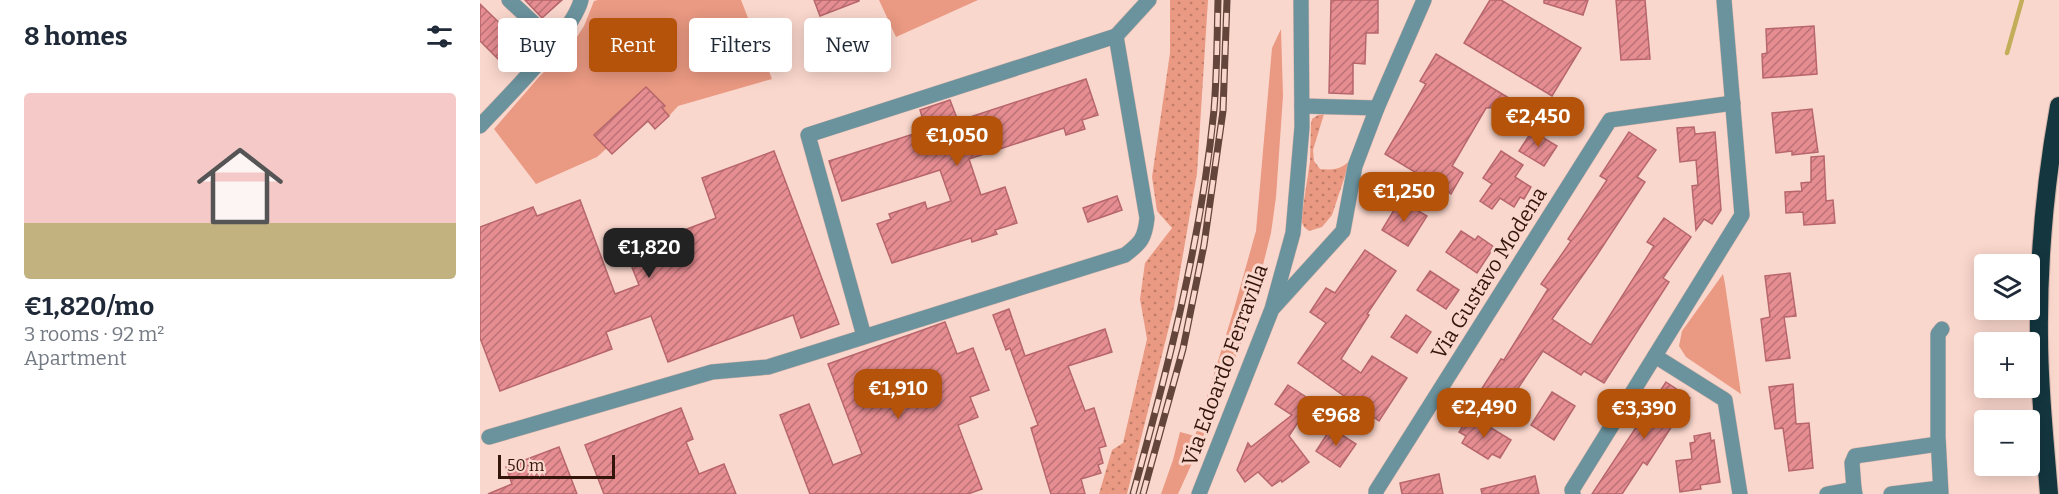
<!DOCTYPE html>
<meta charset="utf-8">
<style>
:root{--surface:#fff;--page:#f2f2f3;--text:#1f2937;--muted:#747a83;--accent:#b45309}
body{margin:0;font-family:Bitter,serif;background:var(--page);color:var(--text);height:100vh;display:flex;flex-direction:column;font-size:22px;white-space:nowrap}
*{box-sizing:border-box;margin:0}
p{font-size:20px;color:var(--muted)}
.icon{flex:none;width:33px;height:33px;fill:none;stroke:currentColor;stroke-width:2;stroke-linecap:round;stroke-linejoin:round}
.map{position:relative;flex:1;overflow:hidden}
.side{display:flex;flex-direction:column;background:var(--surface);width:480px}
.side>*{flex:none}
.top-card{position:absolute;left:18px;top:18px;width:570px;height:54px;display:flex;gap:12px}
.buttons{position:absolute;left:1494px;top:254px;display:grid;gap:12px}
.buttons a{display:grid;place-items:center;width:66px;height:66px;border-radius:6px;background:var(--surface);box-shadow:0 3px 15px #0003;font-size:30px}
.scale{position:absolute;left:18px;bottom:15px;width:117px;box-sizing:border-box;padding-left:6px;border:3px solid #33150c;border-top:0;font-size:16px;line-height:21px;white-space:nowrap;color:#33150c;-webkit-text-stroke:4px #fad7cd;paint-order:stroke}
.price{position:absolute;translate:-50% -51px;padding:0 14px;border-radius:12px;background:var(--accent);color:#fff;font-size:20px;line-height:39px;filter:drop-shadow(0 2px 3px #0008)}
.price::after{content:'';position:absolute;left:50%;top:36px;width:18px;height:14px;margin-left:-9px;background:inherit;clip-path:polygon(0 0,100% 0,50% 100%)}
.price.active{background:#222;color:#fff}
ul{padding:0;list-style:none}
li{display:grid;align-content:center;gap:12px;height:318px;padding:0 24px}
li span{display:grid;place-items:center;height:186px;border-radius:6px;color:#555}
li>.icon{margin-inline-start:auto}
span .icon{width:108px;height:108px;fill:#fffc;stroke-width:1}
li b{font-size:26px}
h2{display:flex;justify-content:space-between;align-items:center;height:72px;padding:0 24px;font-size:26px}
.tag{padding:0 21px;border-radius:6px;background:var(--surface);box-shadow:0 3px 15px #0003;font-size:21px;line-height:54px}
.tag.active{background:var(--accent);color:#fff}
main{display:flex;flex:1;min-height:0}
.map>svg:first-child{display:block}
.grass{fill:url(#grass-dots)}
.green{fill:#ea9982}
.lines{fill:none;stroke-linecap:round;stroke-linejoin:round}
.stream{stroke:#c2ae59;stroke-width:4.5}
.building{fill:url(#building-hatch);stroke:#b7666b;stroke-width:1.5}
.minor-casing{stroke:#d6b4aa;stroke-width:16}
.highway-casing{stroke:#d6b4aa;stroke-width:20}
.minor{stroke:#6b939e;stroke-width:15}
.highway{stroke:#14363f;stroke-width:18}
.rail-casing{stroke:#64453b;stroke-width:7}
.rail{stroke:#fad7cd;stroke-width:4.5;stroke-dasharray:14;stroke-linecap:butt}
.labels{text-anchor:middle;stroke-width:6;stroke-linejoin:round;paint-order:stroke}
.street-label{font-size:21px;fill:#33150c;stroke:#fad7cd}
</style>
<main>
<section class="side">
<h2>8 homes<svg class="icon" aria-label="filters" viewBox="0 0 24 24"><path d="M4 7h16M4 17h16"/><circle cx="9" cy="7" r="2"/><circle cx="15" cy="17" r="2"/></svg></h2>
<ul>
<li><span style="background:linear-gradient(#f6c9c9 70%,#c2b280 0)"><svg class="icon" aria-label="home" viewBox="0 0 24 24"><path d="M3 11l9-7 9 7M6 9v11h12V9"/></svg></span><div><b>€1,820/mo</b><p>3 rooms · 92 m²</p><p>Apartment</p></div></li>
</ul>
</section>
<div class="map">
<svg width="1579" height="494" viewBox="0 0 1579 494">
<defs>
<pattern id="grass-dots" width="8" height="8" patternUnits="userSpaceOnUse" patternTransform="scale(1.5)"><rect width="8" height="8" fill="#ea9982"/><path d="M2 2h.1M6 6h.1" fill="none" stroke="#be7c69" stroke-width="1.8" stroke-linecap="round"/></pattern>
<pattern id="building-hatch" width="6" height="6" patternUnits="userSpaceOnUse" patternTransform="scale(1.5)"><rect width="6" height="6" fill="#e68d92"/><path d="M-1 1l2-2M0 6l6-6M5 7l2-2" fill="none" stroke="#bb7276"/></pattern>
</defs>
<rect width="100%" height="100%" fill="#fad7cd"/>
<g class="grass">
<polygon points="690,0 728,0 717,173 694,307 647,494 619,494 632,450 643,443 667,339 660,299 665,263 692,228 677,211 672,177 690,53"/>
<path d="M844,114L833,150L834,161L840,169C855,170 858,170 870,161L852,215L842,227L829,231L824,227L821,220L830,161L831,124L832,119L838,115Z"/>
</g>
<g class="green">
<polygon points="118,0 261,0 292,79 198,106 189,116 182,108 184,106 166,87 115,135 127,148 117,157 56,184 14,129 59,77 95,40 104,26 114,1"/>
<polygon points="399,0 498,0 416,37"/>
<polygon points="801,29 803,96 796,197 791,233 767,328 718,450 698,494 681,494 693,460 700,432 715,436 754,309 776,231 792,48"/>
<polygon points="1243,274 1245,284 1261,394 1206,357 1199,346 1202,331"/>
</g>
<g class="lines">
<polyline class="stream" points="1527,53 1542,0"/>
</g>
<g class="building">
<polygon points="45,0 82,0 62,18"/>
<polygon points="334,0 379,0 379,1 340,16"/>
<polygon points="851,0 898,0 898,33 886,33 885,64 873,63 873,94 849,93"/>
<polygon points="1010,0 1021,0 1101,48 1072,96 984,43"/>
<polygon points="1064,0 1108,0 1103,15 1064,3"/>
<polygon points="1136,0 1165,0 1170,59 1141,60"/>
<polygon points="0,4 37,40 18,59 0,41"/>
<polygon points="1334,26 1337,74 1283,78 1282,54 1287,53 1286,29"/>
<polygon points="956,54 1042,106 1006,108 972,166 983,173 971,194 905,154 946,84 940,81"/>
<polygon points="606,79 618,115 602,120 605,129 586,135 584,128 489,159 501,195 525,187 537,223 515,230 517,234 492,242 491,238 412,263 397,224 411,219 409,214 445,202 447,209 471,201 460,170 362,201 349,161 446,130 440,110 470,100 478,121"/>
<polygon points="166,87 185,106 182,108 189,116 175,129 168,121 132,154 114,135"/>
<polygon points="1332,109 1338,152 1312,155 1312,151 1296,153 1292,113"/>
<polygon points="1214,127 1215,134 1235,132 1241,210 1232,224 1224,219 1216,230 1212,186 1218,185 1216,160 1200,162 1197,128"/>
<polygon points="1052,131 1077,146 1064,166 1039,151"/>
<polygon points="1149,132 1176,150 1157,177 1165,182 1117,255 1072,319 1111,345 1174,246 1167,242 1184,218 1211,237 1183,278 1189,282 1124,383 1104,371 1101,375 1063,351 1024,409 999,393 1021,359 1024,360 1068,289 1061,284 1091,241 1088,239 1127,180 1120,176"/>
<polygon points="294,151 359,324 321,338 313,315 188,362 171,316 126,332 132,349 20,391 0,338 0,227 53,207 57,216 100,200 135,294 159,285 146,252 236,218 222,178"/>
<polygon points="1021,151 1043,165 1035,177 1051,187 1044,199 1040,197 1034,207 1020,198 1012,209 1000,201 1012,184 1003,178"/>
<polygon points="1344,156 1346,201 1353,200 1355,223 1324,225 1323,212 1306,213 1305,192 1322,191 1321,183 1331,182 1331,157"/>
<polygon points="637,196 642,210 608,222 603,208"/>
<polygon points="920,200 947,216 928,246 902,230"/>
<polygon points="981,231 995,240 998,236 1014,247 997,273 966,252"/>
<polygon points="885,250 916,271 887,314 889,315 861,359 881,373 892,356 927,378 899,421 818,363 846,323 830,312 846,288 855,293"/>
<polygon points="950,271 979,290 966,309 937,290"/>
<polygon points="1310,273 1316,316 1304,317 1310,358 1286,361 1281,319 1290,317 1285,276"/>
<polygon points="529,309 545,356 625,329 632,352 588,366 605,411 614,408 626,446 619,448 623,463 618,465 621,473 601,479 605,494 571,494 551,428 558,425 530,348 526,350 513,315"/>
<polygon points="926,315 951,332 937,353 911,337"/>
<polygon points="465,322 477,354 493,348 509,390 490,397 498,417 478,425 502,489 488,494 330,494 300,415 329,404 353,465 382,454 348,364"/>
<polygon points="1186,382 1210,398 1167,465 1163,462 1142,494 1112,494"/>
<polygon points="1313,384 1316,424 1329,423 1333,468 1309,471 1303,428 1295,429 1289,387"/>
<polygon points="808,385 832,401 809,436 829,462 802,482 801,480 792,486 778,472 765,482 757,470 768,443 771,447 812,415 795,404"/>
<polygon points="1072,392 1095,406 1074,440 1051,425"/>
<polygon points="201,408 213,439 206,442 219,474 244,464 256,494 124,494 105,445"/>
<polygon points="990,415 1031,440 1020,458 1012,454 1008,459 982,443 986,436 979,432"/>
<polygon points="851,428 876,444 860,467 836,451"/>
<polygon points="1230,433 1231,441 1234,440 1240,482 1220,485 1221,489 1200,492 1196,461 1212,459 1210,443 1215,442 1214,436"/>
<polygon points="79,447 97,494 8,494 32,484 26,467"/>
<polygon points="959,474 963,494 922,494 920,483"/>
<polygon points="1055,476 1059,494 1002,494 1001,489"/>
</g>
<g class="lines">
<defs>
<g id="minor">
<polyline points="29,0 75,43"/>
<polyline points="822,106 897,108"/>
<path d="M0,126C24,100 94,31 101,0"/>
<polyline points="794,307 863,231 875,166 897,108 944,0"/>
<polyline points="384,336 328,135 636,36 669,0"/>
<polyline points="1175,356 1245,400 1260,494"/>
<path d="M9,437L232,372L288,367L645,255C661,243 665,238 667,218L636,36"/>
<polyline points="1374,489 1372,463 1375,456 1458,444"/>
<polyline points="719,494 792,309 813,233 822,127 821,0"/>
<polyline points="896,494 896,491 1130,120 1253,103"/>
<polyline points="1093,494 1092,490 1262,215 1244,0"/>
<polyline points="1347,494 1374,489 1375,494"/>
<polyline points="1411,494 1460,488"/>
<polyline points="1461,494 1458,437 1458,334 1462,329"/>
</g>
<path id="highway" d="M1569,494C1565,442 1559,390 1559,338C1558,260 1565,183 1579,106"/>
</defs>
<use href="#minor" class="minor-casing"/>
<use href="#highway" class="highway-casing"/>
<use href="#minor" class="minor"/>
<use href="#highway" class="highway"/>
<defs>
<g id="rail">
<path d="M653,494C688,368 721,241 734,110C737,73 737,36 738,0"/>
<polyline points="663,494 703,349 724,245 743,111 747,0"/>
</g>
</defs>
<use href="#rail" class="rail-casing"/>
<use href="#rail" class="rail"/>
</g>
<g class="labels">
<g class="street-label">
<text transform="translate(1009 273) rotate(-58)" y="7">Via Gustavo Modena</text>
<text transform="translate(745 365) rotate(-70)" y="7">Via Edoardo Ferravilla</text>
</g>
</g>
</svg>
<div class="buttons">
<a><svg class="icon" aria-label="layers" viewBox="0 0 24 24"><path d="M12 4l9 5-9 5-9-5zM3 14l9 5 9-5"/></svg></a>
<a>+</a>
<a>−</a>
</div>
<div class="scale">50 m</div>
<b class="price" style="left:1058px;top:148px">€2,450</b>
<b class="price" style="left:477px;top:167px">€1,050</b>
<b class="price" style="left:924px;top:223px">€1,250</b>
<b class="price active" style="left:169px;top:279px">€1,820</b>
<b class="price" style="left:418px;top:420px">€1,910</b>
<b class="price" style="left:1004px;top:439px">€2,490</b>
<b class="price" style="left:1164px;top:440px">€3,390</b>
<b class="price" style="left:856px;top:447px">€968</b>
<div class="top-card">
<a class="tag">Buy</a>
<a class="tag active">Rent</a>
<a class="tag">Filters</a>
<a class="tag">New</a>
</div>
</div>
</main>
